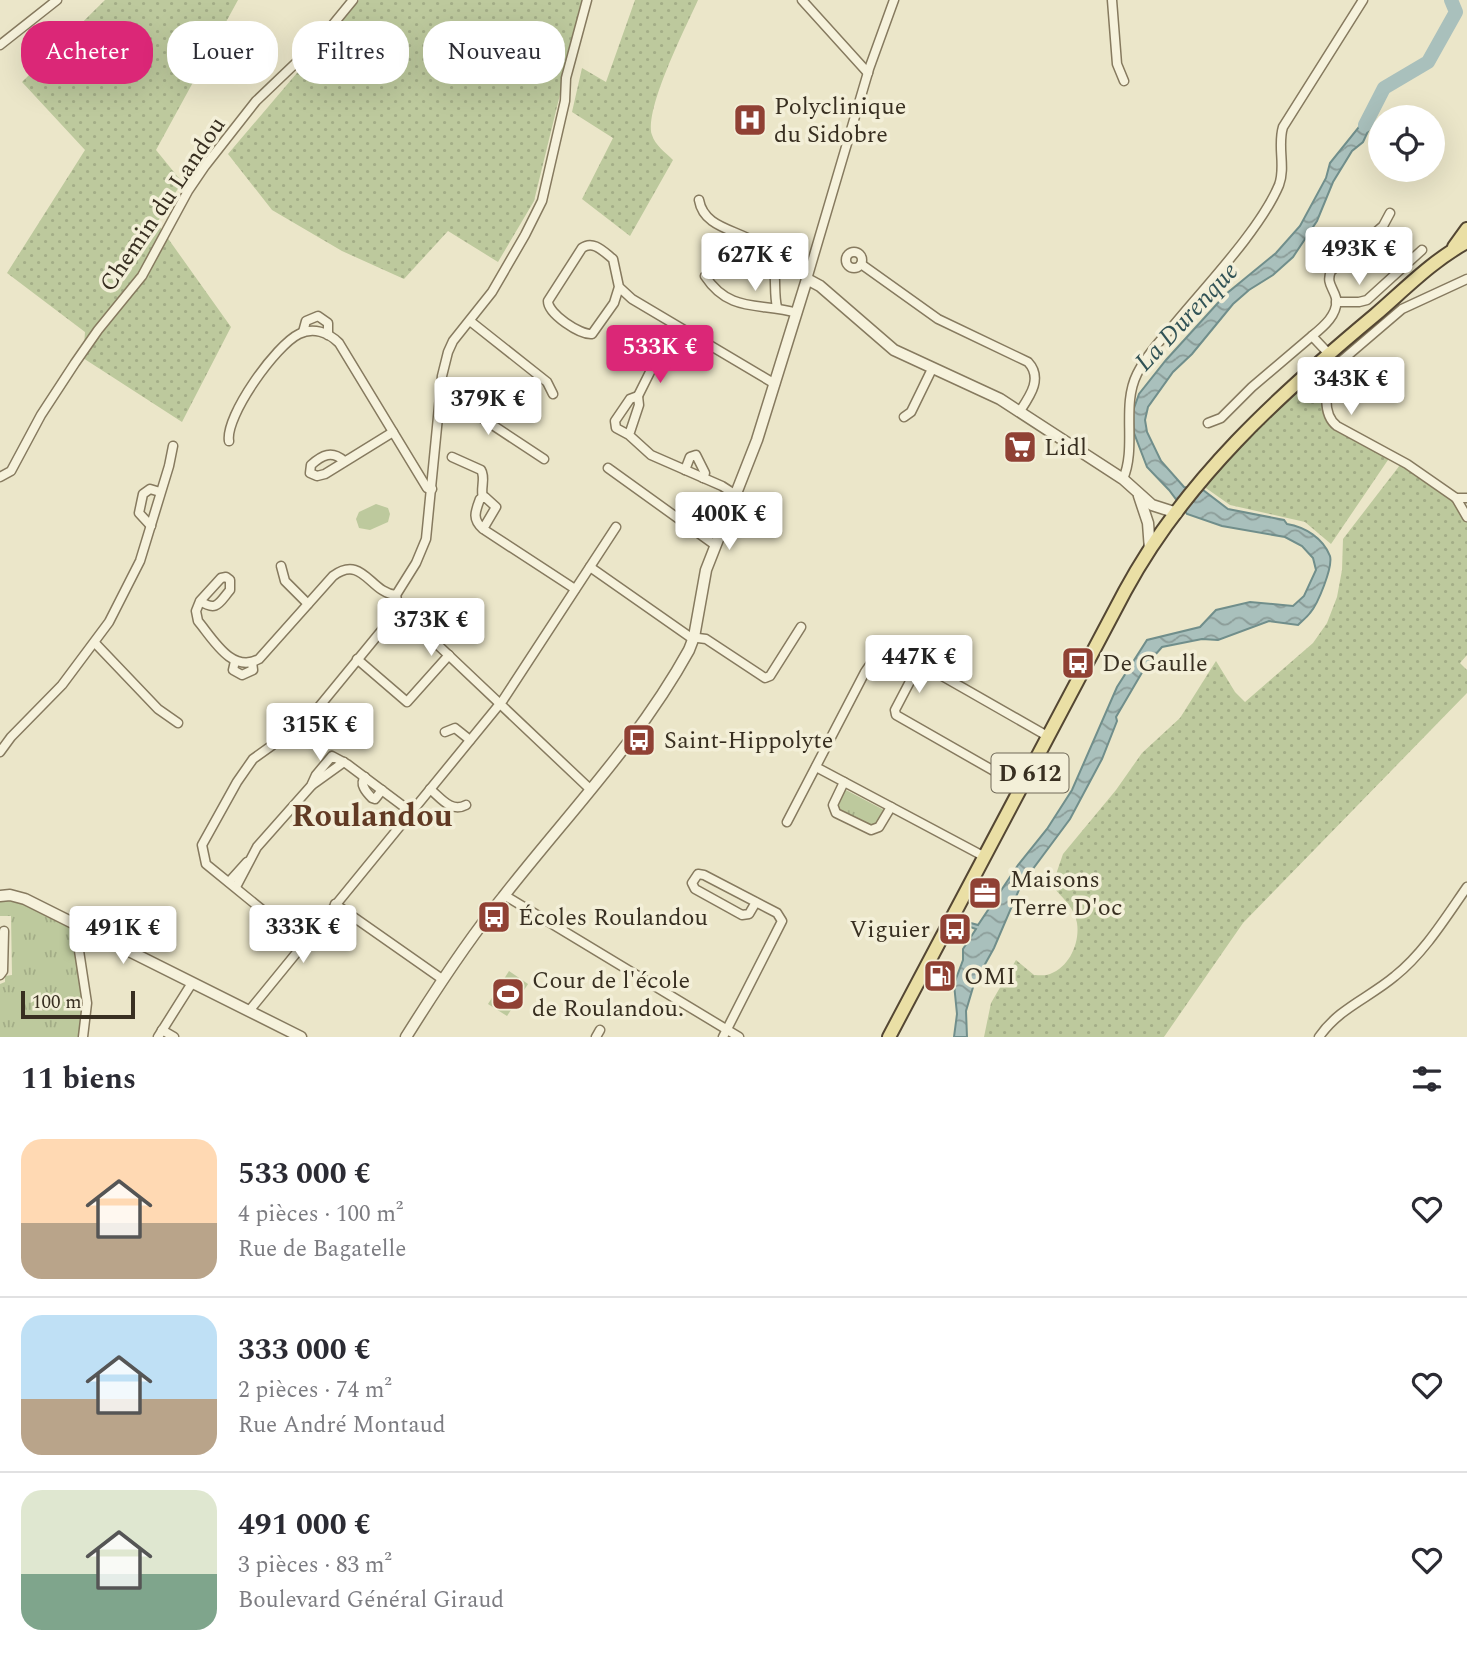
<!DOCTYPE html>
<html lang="fr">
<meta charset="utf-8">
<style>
:root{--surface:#fff;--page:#f7f7f7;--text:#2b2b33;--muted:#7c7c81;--line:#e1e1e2;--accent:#db2777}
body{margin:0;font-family:Spectral,serif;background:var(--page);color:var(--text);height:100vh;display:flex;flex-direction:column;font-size:26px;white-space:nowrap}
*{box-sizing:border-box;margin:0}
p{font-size:23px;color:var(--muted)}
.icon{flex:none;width:38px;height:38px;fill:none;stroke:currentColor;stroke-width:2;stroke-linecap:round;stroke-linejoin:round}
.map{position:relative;height:1037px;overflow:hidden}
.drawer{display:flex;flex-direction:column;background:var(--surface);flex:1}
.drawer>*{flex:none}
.hud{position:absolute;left:21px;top:21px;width:700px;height:63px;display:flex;gap:14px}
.fabs{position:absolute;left:1368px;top:105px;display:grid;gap:14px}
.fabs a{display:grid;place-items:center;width:77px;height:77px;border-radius:50%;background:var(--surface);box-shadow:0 7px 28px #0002;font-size:35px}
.scale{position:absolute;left:21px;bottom:18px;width:114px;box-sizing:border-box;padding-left:7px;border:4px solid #382f21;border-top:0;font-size:19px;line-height:24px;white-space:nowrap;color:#382f21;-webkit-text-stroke:5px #f3efd8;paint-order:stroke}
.price{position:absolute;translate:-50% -60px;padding:0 16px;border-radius:7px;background:#fff;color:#222;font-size:23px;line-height:46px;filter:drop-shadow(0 2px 4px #0008)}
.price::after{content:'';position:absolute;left:50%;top:42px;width:21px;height:16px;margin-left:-10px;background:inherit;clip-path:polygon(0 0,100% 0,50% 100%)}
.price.active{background:var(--accent);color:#fff}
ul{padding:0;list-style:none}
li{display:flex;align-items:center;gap:21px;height:175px;padding:0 21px}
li+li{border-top:2px solid var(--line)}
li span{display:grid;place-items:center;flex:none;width:196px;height:140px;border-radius:21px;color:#555}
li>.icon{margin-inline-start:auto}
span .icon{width:84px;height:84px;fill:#fffc;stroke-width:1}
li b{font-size:30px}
h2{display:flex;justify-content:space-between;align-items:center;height:84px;padding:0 21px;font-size:30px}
.tag{padding:0 24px;border-radius:28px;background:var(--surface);box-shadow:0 7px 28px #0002;font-size:24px;line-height:63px}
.tag.active{background:var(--accent);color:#fff}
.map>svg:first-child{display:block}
.grass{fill:url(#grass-dots)}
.park{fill:url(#park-tufts)}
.pitch{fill:#bdc99d}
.water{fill:url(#water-waves);stroke:#708e8b;stroke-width:2}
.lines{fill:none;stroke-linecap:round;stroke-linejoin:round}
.river{stroke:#a9c0bc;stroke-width:14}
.minor-casing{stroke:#867a5f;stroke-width:11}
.tertiary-casing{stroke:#867a5f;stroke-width:13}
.primary-casing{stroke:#544733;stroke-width:16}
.minor{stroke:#f6f2dc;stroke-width:8}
.tertiary{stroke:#f6f2dc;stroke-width:10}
.primary{stroke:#eadfa5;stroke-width:12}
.labels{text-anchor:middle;stroke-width:7;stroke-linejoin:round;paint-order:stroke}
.shield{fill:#f3efd8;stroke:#706958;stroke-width:2}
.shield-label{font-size:23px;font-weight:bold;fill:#382f21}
.poi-label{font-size:24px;fill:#382f21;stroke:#f3efd8;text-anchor:start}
.street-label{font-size:24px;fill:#382f21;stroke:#f3efd8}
.water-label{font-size:26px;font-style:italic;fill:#325356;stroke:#f3efd8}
.district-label{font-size:32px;font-weight:bold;fill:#613a24;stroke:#f3efd8}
</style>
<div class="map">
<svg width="1467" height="1037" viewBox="0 0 1467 1037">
<defs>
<pattern id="grass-dots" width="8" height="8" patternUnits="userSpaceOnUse" patternTransform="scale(1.75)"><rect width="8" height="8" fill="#bdc99d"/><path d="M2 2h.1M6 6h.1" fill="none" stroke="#a3ad87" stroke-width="1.8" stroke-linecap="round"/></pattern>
<pattern id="park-tufts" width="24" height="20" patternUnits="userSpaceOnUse" patternTransform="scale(1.75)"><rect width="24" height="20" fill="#bdc99d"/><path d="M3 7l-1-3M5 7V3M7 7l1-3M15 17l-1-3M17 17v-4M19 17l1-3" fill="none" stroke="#a3ad87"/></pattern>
<pattern id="water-waves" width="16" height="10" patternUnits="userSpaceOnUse" patternTransform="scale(1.75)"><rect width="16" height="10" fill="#a9c0bc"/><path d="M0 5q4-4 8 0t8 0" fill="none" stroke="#8b9c98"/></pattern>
</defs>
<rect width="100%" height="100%" fill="#ebe6c9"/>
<g class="grass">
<polygon points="105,0 238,0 156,150 182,182 157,223 231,327 182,422 83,358 85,332 7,273 85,150 22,82"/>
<polygon points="359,0 583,0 534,201 498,262 448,231 404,279 342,251 272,210 228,154"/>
<path d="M635,0H698C686,27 644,109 652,135C655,145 666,153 673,160L630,236L582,199L613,138L572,112L582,68L606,82Z"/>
<path d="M1320,374L1325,378C1326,389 1321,401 1323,411C1328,432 1372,448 1390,457L1331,544L1305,522L1230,505L1203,486L1259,424L1313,376Z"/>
<path d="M1400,465L1451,499L1467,522V655L1460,663L1467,670V693L1243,923L1164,1037H984L991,1003L1016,960L1034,975C1038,975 1046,976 1050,974C1070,967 1080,942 1077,923C1075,908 1061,896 1052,886L1063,854L1116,790L1142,753L1180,718L1216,661L1235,692L1245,702L1313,643L1327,623L1337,597L1342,570L1343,539Z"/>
</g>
<g class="park">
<polygon points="844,789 884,810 877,825 871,826 838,810 836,804"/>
<polygon points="0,899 28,905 72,926 84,1003 80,1037 0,1037 0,984 5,982 5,976 12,975 11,916 0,916"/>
</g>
<g class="pitch">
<polygon points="376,504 388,508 390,514 388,522 370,530 359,528 356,519 359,512"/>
<polygon points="509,971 528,984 507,1016 488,1004"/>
</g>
<path class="water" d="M1374,103L1370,127L1363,142L1352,151L1333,182L1317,221L1293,257L1273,275L1249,290L1233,304L1192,354L1173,372L1148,407L1145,420L1147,432L1161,461L1184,487L1203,490L1228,509L1284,520L1287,524C1305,527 1323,538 1330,556C1333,567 1318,604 1310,613C1307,617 1302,621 1298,625L1269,621L1218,640L1202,639L1162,647L1147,664L1116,717L1117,721L1102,759L1070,819L1021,885L994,948L974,984L966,1011L967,1037H954L957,1014L954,984L963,960V949L976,929L959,923L960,920L978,925L1018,865L1047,829L1072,790L1117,687L1147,640L1200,627L1216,610L1250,602L1293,606L1304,596L1316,570L1313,558L1302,546L1285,537L1222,526L1187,514L1169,490L1147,467L1134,433L1133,411L1139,394L1166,360L1226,294L1276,253L1300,226L1326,178L1330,163L1363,122Z"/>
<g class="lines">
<polyline class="river" points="1365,125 1384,88 1428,62 1456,12 1451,0"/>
<defs>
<g id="minor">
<polyline points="802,0 868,73"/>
<polyline points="1112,0 1117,64 1124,81"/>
<polyline points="0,45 57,0"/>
<path d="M699,200C705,235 754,228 770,257C778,271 773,291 777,307"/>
<circle cx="854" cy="260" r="8"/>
<path d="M861,264L938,319L1028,362C1043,378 1030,396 1020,411"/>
<path d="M705,276C730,314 761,302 797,313"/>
<polyline points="807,279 869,69 894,0"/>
<path d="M1467,279L1402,309L1333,368C1326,385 1321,414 1337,426L1407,464L1456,498H1467"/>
<path d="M619,287L614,303L592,334C580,335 548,314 548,301L582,248C593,240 603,251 613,259L619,287L632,299L775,384"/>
<polyline points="1336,302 1359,302 1367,300 1422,250"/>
<polyline points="470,321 547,382 553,394"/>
<polyline points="303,332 306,321 318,316 328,323 328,335"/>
<path d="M1312,336C1323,327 1339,314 1336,298C1333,287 1326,283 1331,271L1383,226L1390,213"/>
<polyline points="441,391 544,459"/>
<polyline points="638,396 656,360"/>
<polyline points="904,417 911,412 932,369"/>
<polyline points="1208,423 1221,418 1252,387 1312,336 1329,354"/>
<polyline points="629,435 616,428 615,421 630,399 638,396 639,405 629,435 651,455 722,486 736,495"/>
<path d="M229,441C225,416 276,345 299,334C313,327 328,332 339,343L427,488L432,489"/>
<path d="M452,457L481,470C486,478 480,488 483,498"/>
<path d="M344,461C332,450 322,455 311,465L310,473L317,476L325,474L393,432"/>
<polyline points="608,468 715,545"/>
<polyline points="685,470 690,457 696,455 705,473 703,478"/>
<polyline points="0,477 11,471 41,415 75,363 98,330 142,276 188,191 205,166 256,101 321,39 353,0"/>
<path d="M1123,479C1137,447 1121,406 1137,374C1146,356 1160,341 1173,326C1204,288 1260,230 1279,185C1286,167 1277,146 1283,127L1363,0"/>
<polyline points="1456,498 1467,517"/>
<polyline points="151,526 139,513 143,494 150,489 160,492"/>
<path d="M483,529C472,519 475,512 480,499L485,497L496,507L483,529L575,589"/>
<polyline points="281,566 285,581 308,604"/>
<polyline points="590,567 690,637 706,639 765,678 770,676 801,627"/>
<polyline points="396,595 416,563 426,539 442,376 448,352 453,341 492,292 525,235 542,201 565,101 566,78 587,0"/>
<polyline points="396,595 398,605 403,612 591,790"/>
<path d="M200,601L221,578L226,577L230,580V590C219,603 217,612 200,601L196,611L198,621C213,639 232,674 259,659L333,576C363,554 370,593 396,595"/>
<polyline points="95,643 158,709 178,723"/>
<polyline points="357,659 407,702 449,655"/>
<polyline points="235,661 233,670 242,675 253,670 252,662"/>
<polyline points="445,732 455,728 470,740"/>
<polyline points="0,752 11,737 62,685 109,622 140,561 169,466 173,446"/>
<polyline points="816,767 985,857"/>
<path d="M365,777C359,784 366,792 372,798L375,799L382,790"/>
<polyline points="844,782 833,805 836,813 871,830 879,827 891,807"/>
<polyline points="312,785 344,762"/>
<polyline points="1022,787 896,715 895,710 917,668 923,665 1049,737"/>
<path d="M430,789C441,798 451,813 466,805"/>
<polyline points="787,822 865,672 880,650"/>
<polyline points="229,882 247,862"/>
<polyline points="236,887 257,847 311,786 316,775 332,756 347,764 411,812"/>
<polyline points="504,895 739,1037"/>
<polyline points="335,904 442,979"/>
<polyline points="78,926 76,931 87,1003 83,1037"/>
<polyline points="303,943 206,864 202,845 237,782 253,759 309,719 400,608"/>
<polyline points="0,975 3,971 4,931"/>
<polyline points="249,1011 503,700 616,527"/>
<polyline points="162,1030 174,1037"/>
<polyline points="158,1037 192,983"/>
<polyline points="596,1037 600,1030"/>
<polyline points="723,1037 782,921 777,913 704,875 698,874 692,883 695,889 742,915 749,914 756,902"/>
<path d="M1319,1037C1339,1008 1369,998 1395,976C1424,953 1446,917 1467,887"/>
</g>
<g id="tertiary">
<polyline points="1139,496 1148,523 1150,550"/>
<polyline points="0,896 10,895 25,899 301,1037"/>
<path d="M406,1037C436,989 467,941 503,897C567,815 639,741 689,650L694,637L706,570L757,440L807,279L820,286L894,350L1000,399L1123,479L1152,505L1177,513"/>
</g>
<g id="primary">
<polyline points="1454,247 1467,229"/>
<path d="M889,1037L1125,591C1185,480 1279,395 1375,315C1404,290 1433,260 1467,242"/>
</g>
</defs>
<use href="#minor" class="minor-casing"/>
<use href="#tertiary" class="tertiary-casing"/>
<use href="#primary" class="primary-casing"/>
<use href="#minor" class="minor"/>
<use href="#tertiary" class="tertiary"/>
<use href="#primary" class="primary"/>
</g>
<defs>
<symbol id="hospital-square" viewBox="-11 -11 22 22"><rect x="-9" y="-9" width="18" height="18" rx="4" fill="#904134" stroke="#f3efd8"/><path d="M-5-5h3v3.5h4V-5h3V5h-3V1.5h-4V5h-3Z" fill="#fff"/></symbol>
<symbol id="supermarket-square" viewBox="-11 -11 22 22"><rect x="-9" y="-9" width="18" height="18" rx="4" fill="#904134" stroke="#f3efd8"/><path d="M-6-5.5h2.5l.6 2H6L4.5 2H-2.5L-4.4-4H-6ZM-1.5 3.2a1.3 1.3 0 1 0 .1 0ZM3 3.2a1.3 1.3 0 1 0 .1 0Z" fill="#fff"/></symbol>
<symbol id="bus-square" viewBox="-11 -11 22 22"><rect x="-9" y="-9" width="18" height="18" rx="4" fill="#904134" stroke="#f3efd8"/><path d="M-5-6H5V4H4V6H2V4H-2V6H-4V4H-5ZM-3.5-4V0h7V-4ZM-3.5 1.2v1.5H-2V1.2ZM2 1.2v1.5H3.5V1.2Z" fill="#fff"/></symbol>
<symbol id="office-square" viewBox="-11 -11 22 22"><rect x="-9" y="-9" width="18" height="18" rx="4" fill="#904134" stroke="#f3efd8"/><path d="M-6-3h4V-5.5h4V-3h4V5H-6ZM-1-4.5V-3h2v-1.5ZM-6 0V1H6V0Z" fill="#fff"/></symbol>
<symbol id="fuel-square" viewBox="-11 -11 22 22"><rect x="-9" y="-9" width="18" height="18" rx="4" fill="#904134" stroke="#f3efd8"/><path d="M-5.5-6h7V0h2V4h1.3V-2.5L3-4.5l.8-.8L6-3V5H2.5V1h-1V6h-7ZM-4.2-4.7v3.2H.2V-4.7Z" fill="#fff"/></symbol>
<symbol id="stadium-square" viewBox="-11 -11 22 22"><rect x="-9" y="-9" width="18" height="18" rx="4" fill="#904134" stroke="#f3efd8"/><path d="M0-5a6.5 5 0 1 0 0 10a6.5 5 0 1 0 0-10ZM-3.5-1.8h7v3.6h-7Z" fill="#fff"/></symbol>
</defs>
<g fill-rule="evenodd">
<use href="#hospital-square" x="731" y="101" width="38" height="38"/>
<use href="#supermarket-square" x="1001" y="428" width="38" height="38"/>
<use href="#bus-square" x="1059" y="644" width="38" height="38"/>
<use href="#bus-square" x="620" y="721" width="38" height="38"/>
<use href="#office-square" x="966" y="874" width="38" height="38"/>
<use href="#bus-square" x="475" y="898" width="38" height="38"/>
<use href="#bus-square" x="936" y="910" width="38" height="38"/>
<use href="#fuel-square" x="921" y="957" width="38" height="38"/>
<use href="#stadium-square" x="489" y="975" width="38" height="38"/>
</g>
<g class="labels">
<rect class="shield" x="991.5" y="753.5" width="77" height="39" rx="5"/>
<g class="shield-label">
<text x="1030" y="781">D 612</text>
</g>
<g class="poi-label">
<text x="774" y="114">Polyclinique<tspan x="774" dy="28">du Sidobre</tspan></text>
<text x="1044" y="455">Lidl</text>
<text x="1102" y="671">De Gaulle</text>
<text x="664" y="748">Saint-Hippolyte</text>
<text x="1010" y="887">Maisons<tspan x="1010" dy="28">Terre D'oc</tspan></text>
<text x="518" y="925">Écoles Roulandou</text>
<text x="930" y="937" text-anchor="end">Viguier</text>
<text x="964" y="984">OMI</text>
<text x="532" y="988">Cour de l'école<tspan x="532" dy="28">de Roulandou.</tspan></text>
</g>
<g class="street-label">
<text transform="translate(162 204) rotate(-56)" y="8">Chemin du Landou</text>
</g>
<g class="water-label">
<text transform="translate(1186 316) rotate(-47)" y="9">La Durenque</text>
</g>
<g class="district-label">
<text x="372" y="826">Roulandou</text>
</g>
</g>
</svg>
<div class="fabs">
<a><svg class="icon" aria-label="locate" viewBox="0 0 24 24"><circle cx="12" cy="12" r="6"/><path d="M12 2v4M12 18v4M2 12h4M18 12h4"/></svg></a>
</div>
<div class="scale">100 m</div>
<b class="price" style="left:1359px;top:287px">493K €</b>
<b class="price" style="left:755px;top:293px">627K €</b>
<b class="price active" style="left:660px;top:385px">533K €</b>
<b class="price" style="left:1351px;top:417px">343K €</b>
<b class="price" style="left:488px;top:437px">379K €</b>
<b class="price" style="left:729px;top:552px">400K €</b>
<b class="price" style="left:431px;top:658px">373K €</b>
<b class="price" style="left:919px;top:695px">447K €</b>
<b class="price" style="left:320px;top:763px">315K €</b>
<b class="price" style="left:303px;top:965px">333K €</b>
<b class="price" style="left:123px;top:966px">491K €</b>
<div class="hud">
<a class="tag active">Acheter</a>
<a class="tag">Louer</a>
<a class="tag">Filtres</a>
<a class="tag">Nouveau</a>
</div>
</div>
<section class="drawer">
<h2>11 biens<svg class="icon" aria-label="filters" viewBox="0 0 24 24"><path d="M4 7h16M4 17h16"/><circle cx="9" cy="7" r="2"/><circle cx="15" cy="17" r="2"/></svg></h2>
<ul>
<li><span style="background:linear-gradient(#ffd9b3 60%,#b9a48a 0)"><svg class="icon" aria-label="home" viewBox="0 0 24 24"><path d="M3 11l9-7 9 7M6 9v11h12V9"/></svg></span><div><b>533 000 €</b><p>4 pièces · 100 m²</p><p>Rue de Bagatelle</p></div><svg class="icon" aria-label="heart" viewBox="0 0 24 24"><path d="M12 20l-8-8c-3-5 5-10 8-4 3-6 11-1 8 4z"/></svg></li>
<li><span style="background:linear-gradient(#bfe0f5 60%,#b9a48a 0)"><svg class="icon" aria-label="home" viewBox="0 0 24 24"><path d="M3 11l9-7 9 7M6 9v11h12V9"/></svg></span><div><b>333 000 €</b><p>2 pièces · 74 m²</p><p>Rue André Montaud</p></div><svg class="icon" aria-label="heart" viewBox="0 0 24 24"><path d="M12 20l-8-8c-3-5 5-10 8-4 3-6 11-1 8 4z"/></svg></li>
<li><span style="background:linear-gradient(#dfe7d0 60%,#7fa58c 0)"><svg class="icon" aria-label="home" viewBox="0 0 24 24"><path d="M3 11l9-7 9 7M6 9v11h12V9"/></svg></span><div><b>491 000 €</b><p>3 pièces · 83 m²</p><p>Boulevard Général Giraud</p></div><svg class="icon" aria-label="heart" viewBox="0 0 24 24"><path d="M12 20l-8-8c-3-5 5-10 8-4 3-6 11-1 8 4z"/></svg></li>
</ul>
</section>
